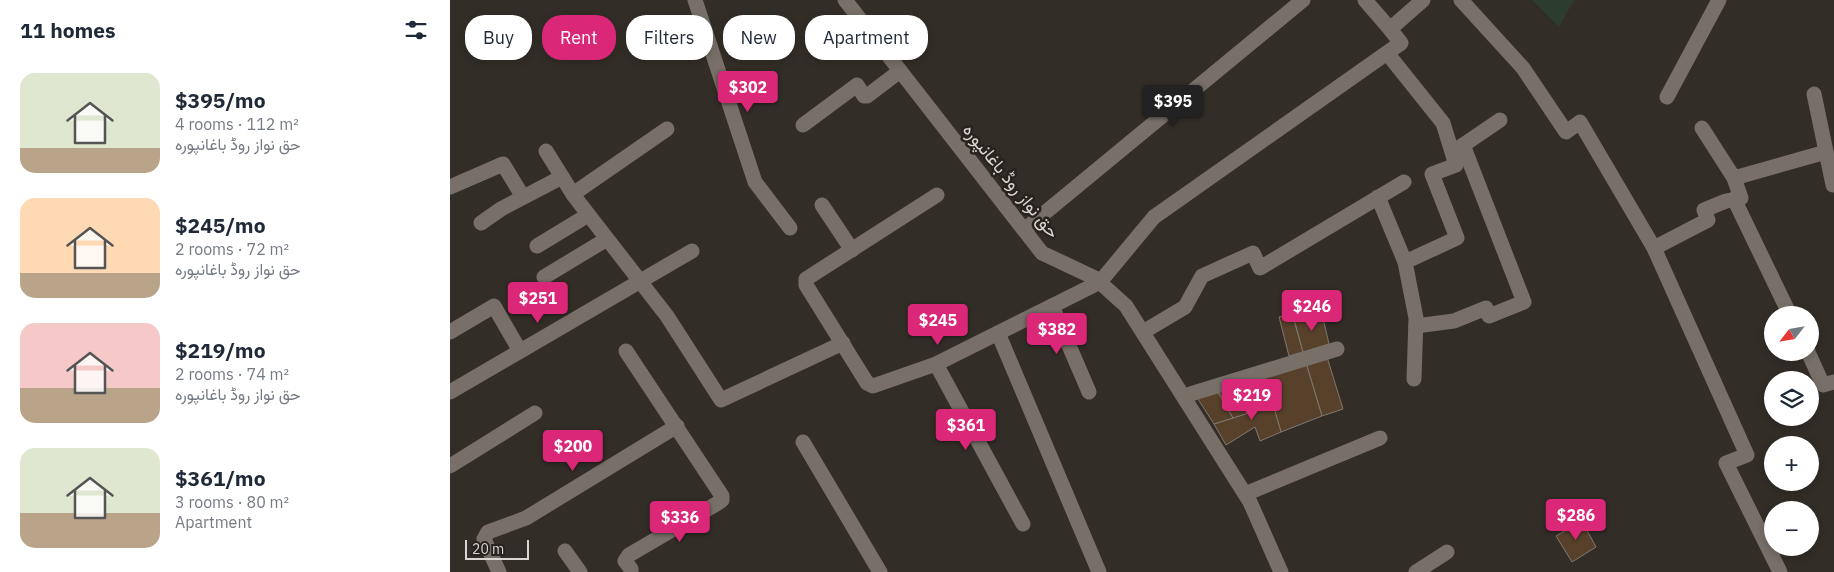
<!DOCTYPE html>
<meta charset="utf-8">
<style>
:root{--surface:#fff;--page:#f2f2f3;--text:#1f2937;--muted:#747a83;--accent:#db2777}
body{margin:0;font-family:"IBM Plex Sans",Vazirmatn,sans-serif;background:var(--page);color:var(--text);height:100vh;display:flex;flex-direction:column;font-size:19px;white-space:nowrap}
*{box-sizing:border-box;margin:0}
p{font-size:16px;color:var(--muted)}
.icon{flex:none;width:28px;height:28px;fill:none;stroke:currentColor;stroke-width:2;stroke-linecap:round;stroke-linejoin:round}
.map{position:relative;flex:1;overflow:hidden}
.panel{display:flex;flex-direction:column;background:var(--surface);width:450px}
.panel>*{flex:none}
.hud{position:absolute;left:15px;top:15px;width:475px;height:45px;display:flex;gap:10px}
.needle{width:32px;rotate:239deg}
.buttons{position:absolute;left:1314px;top:306px;display:grid;gap:10px}
.buttons a{display:grid;place-items:center;width:55px;height:55px;border-radius:50%;background:var(--surface);box-shadow:0 2px 8px #0003;font-size:25px}
.scale{position:absolute;left:15px;bottom:12px;width:64px;box-sizing:border-box;padding-left:5px;border:2px solid #d9d5d1;border-top:0;font-size:14px;line-height:18px;white-space:nowrap;color:#d9d5d1;-webkit-text-stroke:4px #29231d;paint-order:stroke}
.price{position:absolute;translate:-50% -42px;padding:0 11px;border-radius:5px;background:var(--accent);color:#fff;font-size:16px;line-height:32px;filter:drop-shadow(0 1px 2px #0008)}
.price::after{content:'';position:absolute;left:50%;top:30px;width:15px;height:11px;margin-left:-8px;background:inherit;clip-path:polygon(0 0,100% 0,50% 100%)}
.price.selected{background:#222;color:#fff}
ul{padding:0;list-style:none}
li{display:flex;align-items:center;gap:15px;height:125px;padding:0 20px}
li span{display:grid;place-items:center;flex:none;width:140px;height:100px;border-radius:15px;color:#555}
li>.icon{margin-inline-start:auto}
span .icon{width:60px;height:60px;fill:#fffc;stroke-width:1}
li b{font-size:21px}
h2{display:flex;justify-content:space-between;align-items:center;height:60px;padding:0 20px;font-size:21px}
.pill{padding:0 18px;border-radius:20px;background:var(--surface);box-shadow:0 2px 8px #0003;font-size:18px;line-height:45px}
.pill.selected{background:var(--accent);color:#fff}
main{display:flex;flex:1;min-height:0}
.map>svg:first-child{display:block}
.green{fill:#2d3d2d}
.building{fill:#58412b;stroke:#807871}
.lines{fill:none;stroke-linecap:round;stroke-linejoin:round}
.minor{stroke:#776f68;stroke-width:15}
.labels{text-anchor:middle;stroke-width:5;stroke-linejoin:round;paint-order:stroke}
.street-label{font-size:18px;fill:#d9d5d1;stroke:#29231d}
</style>
<main>
<section class="panel">
<h2>11 homes<svg class="icon" aria-label="filters" viewBox="0 0 24 24"><path d="M4 7h16M4 17h16"/><circle cx="9" cy="7" r="2"/><circle cx="15" cy="17" r="2"/></svg></h2>
<ul>
<li><span style="background:linear-gradient(#dfe7d0 75%,#b9a48a 0)"><svg class="icon" aria-label="home" viewBox="0 0 24 24"><path d="M3 11l9-7 9 7M6 9v11h12V9"/></svg></span><div><b>$395/mo</b><p>4 rooms · 112 m²</p><p>حق نواز روڈ باغانپورہ</p></div></li>
<li><span style="background:linear-gradient(#ffd9b3 75%,#b9a48a 0)"><svg class="icon" aria-label="home" viewBox="0 0 24 24"><path d="M3 11l9-7 9 7M6 9v11h12V9"/></svg></span><div><b>$245/mo</b><p>2 rooms · 72 m²</p><p>حق نواز روڈ باغانپورہ</p></div></li>
<li><span style="background:linear-gradient(#f6c9c9 65%,#b9a48a 0)"><svg class="icon" aria-label="home" viewBox="0 0 24 24"><path d="M3 11l9-7 9 7M6 9v11h12V9"/></svg></span><div><b>$219/mo</b><p>2 rooms · 74 m²</p><p>حق نواز روڈ باغانپورہ</p></div></li>
<li><span style="background:linear-gradient(#dfe7d0 65%,#b9a48a 0)"><svg class="icon" aria-label="home" viewBox="0 0 24 24"><path d="M3 11l9-7 9 7M6 9v11h12V9"/></svg></span><div><b>$361/mo</b><p>3 rooms · 80 m²</p><p>Apartment</p></div></li>
</ul>
</section>
<div class="map">
<svg width="1384" height="572" viewBox="0 0 1384 572">
<rect width="100%" height="100%" fill="#332d27"/>
<polygon class="green" points="1082,0 1124,0 1109,27"/>
<g class="building">
<polygon points="842,313 853,352 839,356 829,317"/>
<polygon points="872,314 879,344 853,352 844,319"/>
<polygon points="877,357 893,409 872,416 856,363"/>
<polygon points="856,363 872,416 831,432 815,377"/>
<polygon points="815,377 831,432 810,441 805,427 776,445 764,424 817,407 808,380"/>
<polygon points="808,380 817,407 783,418 769,392"/>
<polygon points="767,391 783,418 764,424 746,396"/>
<polygon points="1132,521 1146,547 1122,562 1106,536"/>
</g>
<g class="lines">
<g class="minor">
<polyline points="245,0 305,182 340,228"/>
<polyline points="395,0 592,253 645,278 676,306 800,502 831,572"/>
<polyline points="915,0 940,29"/>
<polyline points="1011,0 1073,68 1116,132 1130,122 1204,248 1297,455 1276,463 1330,572"/>
<polyline points="937,53 993,123 1006,165 982,174 1007,238 955,262"/>
<polyline points="1364,94 1383,185 1384,185"/>
<polyline points="1217,97 1269,0"/>
<polyline points="353,125 407,85 414,96 417,96 450,71"/>
<polyline points="1252,128 1284,178 1376,152"/>
<polyline points="1006,150 1050,120"/>
<polyline points="96,151 124,196 217,316 271,400 393,343"/>
<polyline points="0,187 53,164 73,197"/>
<polyline points="123,194 217,129"/>
<polyline points="487,195 356,279 356,285 417,383 423,386 486,364 650,282 704,217 951,43 940,29 973,0"/>
<polyline points="928,197 955,262 966,318 964,379"/>
<polyline points="1284,199 1340,315"/>
<polyline points="372,205 402,250"/>
<polyline points="31,223 51,209 112,177"/>
<polyline points="574,230 853,0"/>
<polyline points="87,246 138,215"/>
<polyline points="1204,248 1258,220 1254,210 1276,201 1291,198 1284,178"/>
<polyline points="94,277 157,239"/>
<polyline points="602,306 639,392"/>
<polyline points="966,326 1004,321 1036,308 1039,316 1074,302 1013,145"/>
<polyline points="0,332 44,306 70,351"/>
<polyline points="693,332 735,307 752,276 803,253 810,268 954,182"/>
<polyline points="548,333 649,572"/>
<polyline points="176,351 272,496 272,500 268,503 179,555 175,561 181,569 181,572"/>
<polyline points="1358,352 1373,385 1384,382"/>
<polyline points="486,364 573,524"/>
<polyline points="0,392 242,251"/>
<polyline points="734,396 887,349"/>
<polyline points="353,442 430,572"/>
<polyline points="0,466 85,413"/>
<polyline points="795,494 930,438"/>
<polyline points="115,551 130,572"/>
<polyline points="49,572 34,539 38,532 76,518 227,426"/>
<polyline points="966,572 997,552"/>
</g>
</g>
<g class="labels">
<g class="street-label">
<text transform="translate(561 181) rotate(51)" y="6">حق نواز روڈ باغانپورہ</text>
</g>
</g>
</svg>
<div class="buttons">
<a><svg class="needle" viewBox="-14 -14 28 28"><path d="M0-13l5 13h-10z" fill="#e53935"/><path d="M0 13l5-13h-10z" fill="#747a83"/></svg></a>
<a><svg class="icon" aria-label="layers" viewBox="0 0 24 24"><path d="M12 4l9 5-9 5-9-5zM3 14l9 5 9-5"/></svg></a>
<a>+</a>
<a>−</a>
</div>
<div class="scale">20 m</div>
<b class="price" style="left:298px;top:113px">$302</b>
<b class="price selected" style="left:723px;top:127px">$395</b>
<b class="price" style="left:88px;top:324px">$251</b>
<b class="price" style="left:862px;top:332px">$246</b>
<b class="price" style="left:488px;top:346px">$245</b>
<b class="price" style="left:607px;top:355px">$382</b>
<b class="price" style="left:802px;top:421px">$219</b>
<b class="price" style="left:516px;top:451px">$361</b>
<b class="price" style="left:123px;top:472px">$200</b>
<b class="price" style="left:1126px;top:541px">$286</b>
<b class="price" style="left:230px;top:543px">$336</b>
<div class="hud">
<a class="pill">Buy</a>
<a class="pill selected">Rent</a>
<a class="pill">Filters</a>
<a class="pill">New</a>
<a class="pill">Apartment</a>
</div>
</div>
</main>
